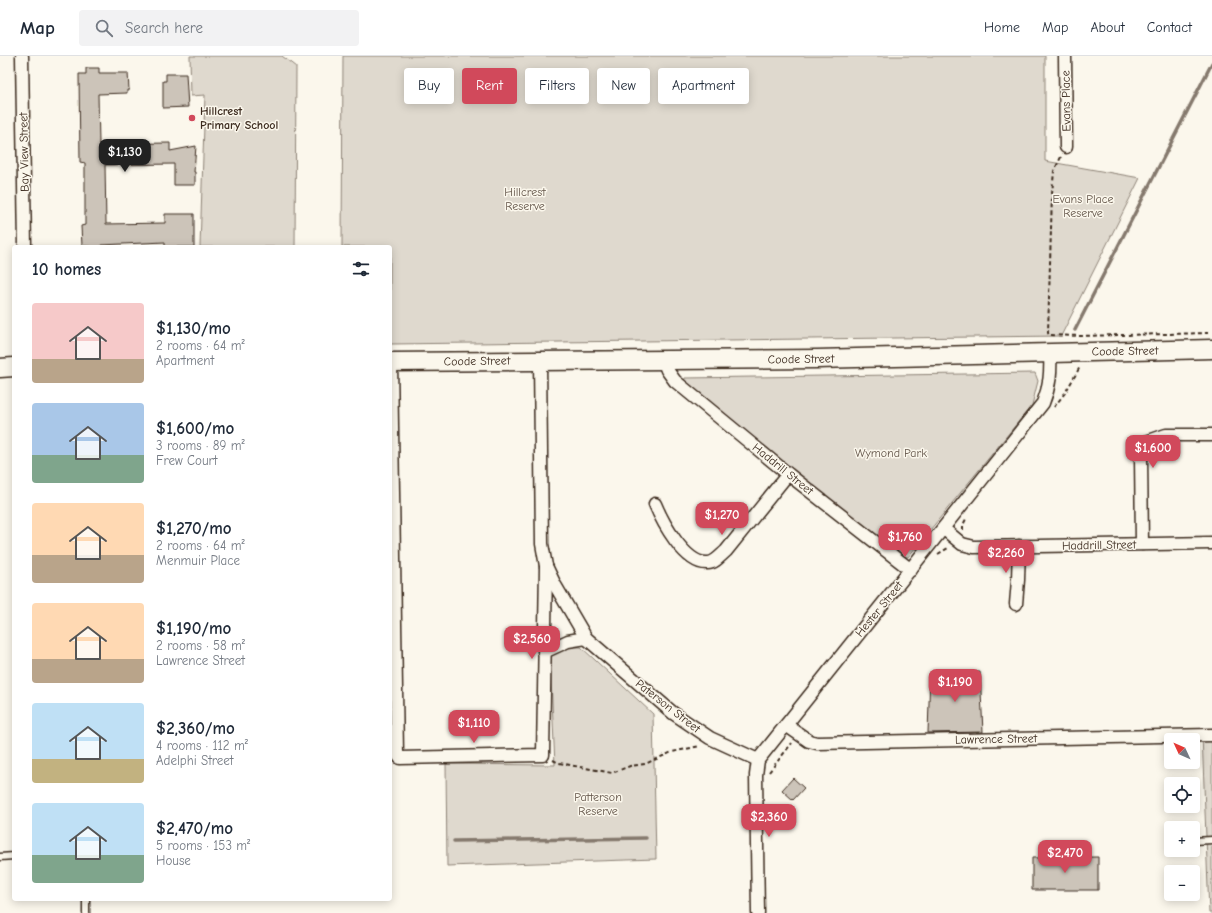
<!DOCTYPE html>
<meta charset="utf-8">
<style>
:root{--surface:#fff;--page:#f2f2f3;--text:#1f2937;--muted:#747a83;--line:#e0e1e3;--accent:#d1495b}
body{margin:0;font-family:"Comic Neue",sans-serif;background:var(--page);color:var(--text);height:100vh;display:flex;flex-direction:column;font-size:15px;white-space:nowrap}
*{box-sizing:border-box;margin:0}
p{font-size:13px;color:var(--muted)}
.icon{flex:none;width:22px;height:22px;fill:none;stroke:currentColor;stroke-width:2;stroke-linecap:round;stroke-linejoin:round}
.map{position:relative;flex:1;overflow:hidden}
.panel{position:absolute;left:12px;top:189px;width:380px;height:656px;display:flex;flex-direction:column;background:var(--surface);border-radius:4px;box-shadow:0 2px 10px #0003}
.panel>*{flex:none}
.banner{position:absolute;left:404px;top:12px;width:380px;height:36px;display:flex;gap:8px}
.needle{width:26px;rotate:314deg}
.controls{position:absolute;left:1164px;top:677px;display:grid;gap:8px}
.controls a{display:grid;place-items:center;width:36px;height:36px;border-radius:4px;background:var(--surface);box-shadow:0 2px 10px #0003;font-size:20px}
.price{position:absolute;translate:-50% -34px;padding:0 9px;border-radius:8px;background:var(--accent);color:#fff;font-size:13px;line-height:26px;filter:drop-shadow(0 1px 2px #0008)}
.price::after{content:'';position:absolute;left:50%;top:24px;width:12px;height:9px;margin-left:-6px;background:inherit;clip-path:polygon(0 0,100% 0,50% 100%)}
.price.selected{background:#222;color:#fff}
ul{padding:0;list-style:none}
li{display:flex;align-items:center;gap:12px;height:100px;padding:0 20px}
li span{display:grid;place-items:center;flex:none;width:112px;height:80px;border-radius:4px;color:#555}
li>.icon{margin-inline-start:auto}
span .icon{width:48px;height:48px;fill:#fffc;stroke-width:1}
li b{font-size:17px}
h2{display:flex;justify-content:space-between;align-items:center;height:48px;padding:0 20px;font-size:17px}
.tag{padding:0 14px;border-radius:4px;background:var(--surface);box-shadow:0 2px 10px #0003;font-size:14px;line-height:36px}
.tag.selected{background:var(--accent);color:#fff}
header{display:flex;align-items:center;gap:24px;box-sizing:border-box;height:56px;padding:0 20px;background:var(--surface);border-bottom:1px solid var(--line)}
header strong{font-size:19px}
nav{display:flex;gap:22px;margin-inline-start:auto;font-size:14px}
.search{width:280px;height:36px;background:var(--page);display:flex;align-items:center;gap:10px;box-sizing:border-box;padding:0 14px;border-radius:4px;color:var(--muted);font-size:15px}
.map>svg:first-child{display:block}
.green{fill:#dfd9ce;stroke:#8d8276}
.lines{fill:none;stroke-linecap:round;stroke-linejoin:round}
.stream{stroke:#85796d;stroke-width:3.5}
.building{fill:#ccc4b9;stroke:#3b2a1e}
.service-casing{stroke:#3b2a1e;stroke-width:9}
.minor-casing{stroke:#3b2a1e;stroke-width:15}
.primary-casing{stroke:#3b2a1e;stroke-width:21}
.path{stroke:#3b2a1e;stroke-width:2;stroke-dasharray:4 3;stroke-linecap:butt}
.service{stroke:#fbf7ec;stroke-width:6}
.minor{stroke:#fbf7ec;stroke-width:12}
.primary{stroke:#fbf7ec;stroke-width:18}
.poi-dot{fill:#d1495b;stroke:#fbf7ec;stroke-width:1.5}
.labels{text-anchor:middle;stroke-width:3;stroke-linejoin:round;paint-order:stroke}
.street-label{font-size:12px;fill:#3b2a1e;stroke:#fbf7ec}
.poi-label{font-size:12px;font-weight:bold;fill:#3b2a1e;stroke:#fbf7ec;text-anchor:start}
.park-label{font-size:12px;fill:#64564a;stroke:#fbf7ec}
</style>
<header>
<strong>Map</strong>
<div class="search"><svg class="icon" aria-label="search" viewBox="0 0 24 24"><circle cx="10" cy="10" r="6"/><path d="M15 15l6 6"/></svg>Search here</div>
<nav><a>Home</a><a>Map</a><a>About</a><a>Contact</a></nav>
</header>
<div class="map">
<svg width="1212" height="857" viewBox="0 0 1212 857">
<rect width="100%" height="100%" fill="#fbf7ec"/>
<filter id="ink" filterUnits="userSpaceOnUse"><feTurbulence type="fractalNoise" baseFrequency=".025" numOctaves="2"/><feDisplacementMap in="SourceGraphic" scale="8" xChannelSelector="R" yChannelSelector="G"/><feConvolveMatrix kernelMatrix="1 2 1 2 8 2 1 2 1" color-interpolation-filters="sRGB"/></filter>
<g filter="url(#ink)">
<g class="green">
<polygon points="190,0 282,0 296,11 295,191 200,191 205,39 191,40"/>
<polygon points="343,0 1045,0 1045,105 1140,122 1061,280 390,288 390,191 342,191"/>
<polygon points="1035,317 1038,325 1032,349 908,501 894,499 683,331 685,322"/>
<polygon points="565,591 581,591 653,658 656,803 447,810 446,708 555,709 550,601"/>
<polygon points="1202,679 1212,679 1212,857 1209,857"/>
</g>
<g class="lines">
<g class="stream">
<polyline points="1075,274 1212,7"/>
<polyline points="454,785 646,782"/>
</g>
</g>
<g class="building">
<polygon points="86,12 99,12 99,17 128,17 129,34 127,34 127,37 98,38 99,88 170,87 170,95 196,90 194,116 195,116 195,129 174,129 174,108 105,109 106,168 165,167 165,158 194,158 194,191 165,191 165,186 101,189 101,191 82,190 81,170 85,169 85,107 80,106 79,18 86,18"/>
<polygon points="166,18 186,18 188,51 163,52 163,25 166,25"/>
<polygon points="980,616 983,676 928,677 930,617"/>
<polygon points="793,722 804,732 793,744 782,734"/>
<polygon points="1098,801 1098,834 1032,834 1032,802"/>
</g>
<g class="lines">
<defs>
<g id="service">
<polyline points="1193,785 1212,784"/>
<polyline points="0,801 14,800"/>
<polyline points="86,857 86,843"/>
</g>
<g id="minor">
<polyline points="22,0 25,191"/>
<polyline points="1065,0 1066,91"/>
<polyline points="540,304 542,488 546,510 555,529 586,582 673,657 710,682 758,704"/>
<polyline points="663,304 667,314 675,325 788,418 911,514"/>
<polyline points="391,306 397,698 400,702 543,699 546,510"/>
<path d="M655,448C662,465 685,509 708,507C715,507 721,499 726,495L788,418"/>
<polyline points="944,473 962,488 974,491 1212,487"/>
<polyline points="1142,488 1141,400 1146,386 1166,379 1212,379"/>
<polyline points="1016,548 1018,524 1019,490"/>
<polyline points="544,596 568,585 586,582"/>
<polyline points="786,669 809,685 817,687 1212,679"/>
<path d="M758,857L756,719L758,704L1043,347C1050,330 1051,316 1050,297"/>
</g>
<g id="primary">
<polyline points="390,306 817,303 1212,293"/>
<polyline points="0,312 14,311"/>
</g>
</defs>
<use href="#service" class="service-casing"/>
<use href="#minor" class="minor-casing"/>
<use href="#primary" class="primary-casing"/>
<g class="path">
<polyline points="1061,101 1054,115 1052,138 1048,277 1049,279 1080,280 1208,277"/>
<polyline points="1054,351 1065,337 1080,311"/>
<polyline points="963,474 963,469 966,463"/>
<polyline points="938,498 950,491"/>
<polyline points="553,704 559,707 612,717 630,710 645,708 672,696 700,690"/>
<polyline points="769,716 792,687"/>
</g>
<use href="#service" class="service"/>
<use href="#minor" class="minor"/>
<use href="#primary" class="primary"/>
</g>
</g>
<circle class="poi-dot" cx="192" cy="62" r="4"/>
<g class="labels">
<g class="street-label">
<text transform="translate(1066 45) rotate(-91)" y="4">Evans Place</text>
<text transform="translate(24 96) rotate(-91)" y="4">Bay View Street</text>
<text transform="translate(1125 295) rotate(-1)" y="4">Coode Street</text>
<text transform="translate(801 303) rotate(-1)" y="4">Coode Street</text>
<text transform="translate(477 305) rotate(-1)" y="4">Coode Street</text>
<text transform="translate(783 413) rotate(39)" y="4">Haddrill Street</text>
<text transform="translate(1099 489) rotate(-1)" y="4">Haddrill Street</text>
<text transform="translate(879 553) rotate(-51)" y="4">Hester Street</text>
<text transform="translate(668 650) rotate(38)" y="4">Paterson Street</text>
<text transform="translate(996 683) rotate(-1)" y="4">Lawrence Street</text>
</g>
<g class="poi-label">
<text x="200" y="59">Hillcrest<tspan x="200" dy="14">Primary School</tspan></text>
</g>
<g class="park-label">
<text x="525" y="140">Hillcrest<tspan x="525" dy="14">Reserve</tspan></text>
<text x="1083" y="147">Evans Place<tspan x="1083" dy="14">Reserve</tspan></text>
<text x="891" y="401">Wymond Park</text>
<text x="598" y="745">Patterson<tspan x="598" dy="14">Reserve</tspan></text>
</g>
</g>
</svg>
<div class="controls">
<a><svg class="needle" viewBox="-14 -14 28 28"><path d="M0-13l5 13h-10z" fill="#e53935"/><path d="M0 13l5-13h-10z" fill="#747a83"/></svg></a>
<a><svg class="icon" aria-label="locate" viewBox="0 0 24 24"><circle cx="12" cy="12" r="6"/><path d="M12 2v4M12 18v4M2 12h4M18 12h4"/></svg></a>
<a>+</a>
<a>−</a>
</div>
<b class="price selected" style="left:125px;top:117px">$1,130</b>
<b class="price" style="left:1153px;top:413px">$1,600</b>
<b class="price" style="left:722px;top:480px">$1,270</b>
<b class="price" style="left:905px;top:502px">$1,760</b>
<b class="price" style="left:1006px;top:518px">$2,260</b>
<b class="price" style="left:532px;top:604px">$2,560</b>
<b class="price" style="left:955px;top:647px">$1,190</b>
<b class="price" style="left:474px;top:688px">$1,110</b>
<b class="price" style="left:769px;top:782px">$2,360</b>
<b class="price" style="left:1065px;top:818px">$2,470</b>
<div class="banner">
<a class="tag">Buy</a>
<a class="tag selected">Rent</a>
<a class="tag">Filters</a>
<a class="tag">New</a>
<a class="tag">Apartment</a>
</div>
<section class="panel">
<h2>10 homes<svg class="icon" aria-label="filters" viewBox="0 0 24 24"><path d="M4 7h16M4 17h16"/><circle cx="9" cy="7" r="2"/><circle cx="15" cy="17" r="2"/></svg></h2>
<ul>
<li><span style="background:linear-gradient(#f6c9c9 70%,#b9a48a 0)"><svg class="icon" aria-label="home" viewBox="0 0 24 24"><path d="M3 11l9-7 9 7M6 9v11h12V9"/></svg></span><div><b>$1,130/mo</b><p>2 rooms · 64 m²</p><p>Apartment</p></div></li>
<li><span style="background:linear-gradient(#a9c7e8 65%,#7fa58c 0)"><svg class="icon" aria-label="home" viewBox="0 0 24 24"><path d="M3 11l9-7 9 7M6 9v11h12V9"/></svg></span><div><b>$1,600/mo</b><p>3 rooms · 89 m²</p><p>Frew Court</p></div></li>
<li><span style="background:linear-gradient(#ffd9b3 65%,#b9a48a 0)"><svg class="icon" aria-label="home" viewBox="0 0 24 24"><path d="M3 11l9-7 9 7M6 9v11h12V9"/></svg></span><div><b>$1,270/mo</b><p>2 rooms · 64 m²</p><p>Menmuir Place</p></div></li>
<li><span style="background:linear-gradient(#ffd9b3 70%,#b9a48a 0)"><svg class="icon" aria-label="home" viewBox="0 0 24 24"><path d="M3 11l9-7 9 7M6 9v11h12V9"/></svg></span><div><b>$1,190/mo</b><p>2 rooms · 58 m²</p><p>Lawrence Street</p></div></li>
<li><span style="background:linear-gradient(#bfe0f5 70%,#c2b280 0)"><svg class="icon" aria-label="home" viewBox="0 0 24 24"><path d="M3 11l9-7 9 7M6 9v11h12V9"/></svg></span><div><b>$2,360/mo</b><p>4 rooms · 112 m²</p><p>Adelphi Street</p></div></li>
<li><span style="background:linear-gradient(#bfe0f5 65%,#7fa58c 0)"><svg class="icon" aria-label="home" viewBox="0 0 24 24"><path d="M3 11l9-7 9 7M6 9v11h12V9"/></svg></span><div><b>$2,470/mo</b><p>5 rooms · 153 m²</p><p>House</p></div></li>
</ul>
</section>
</div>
